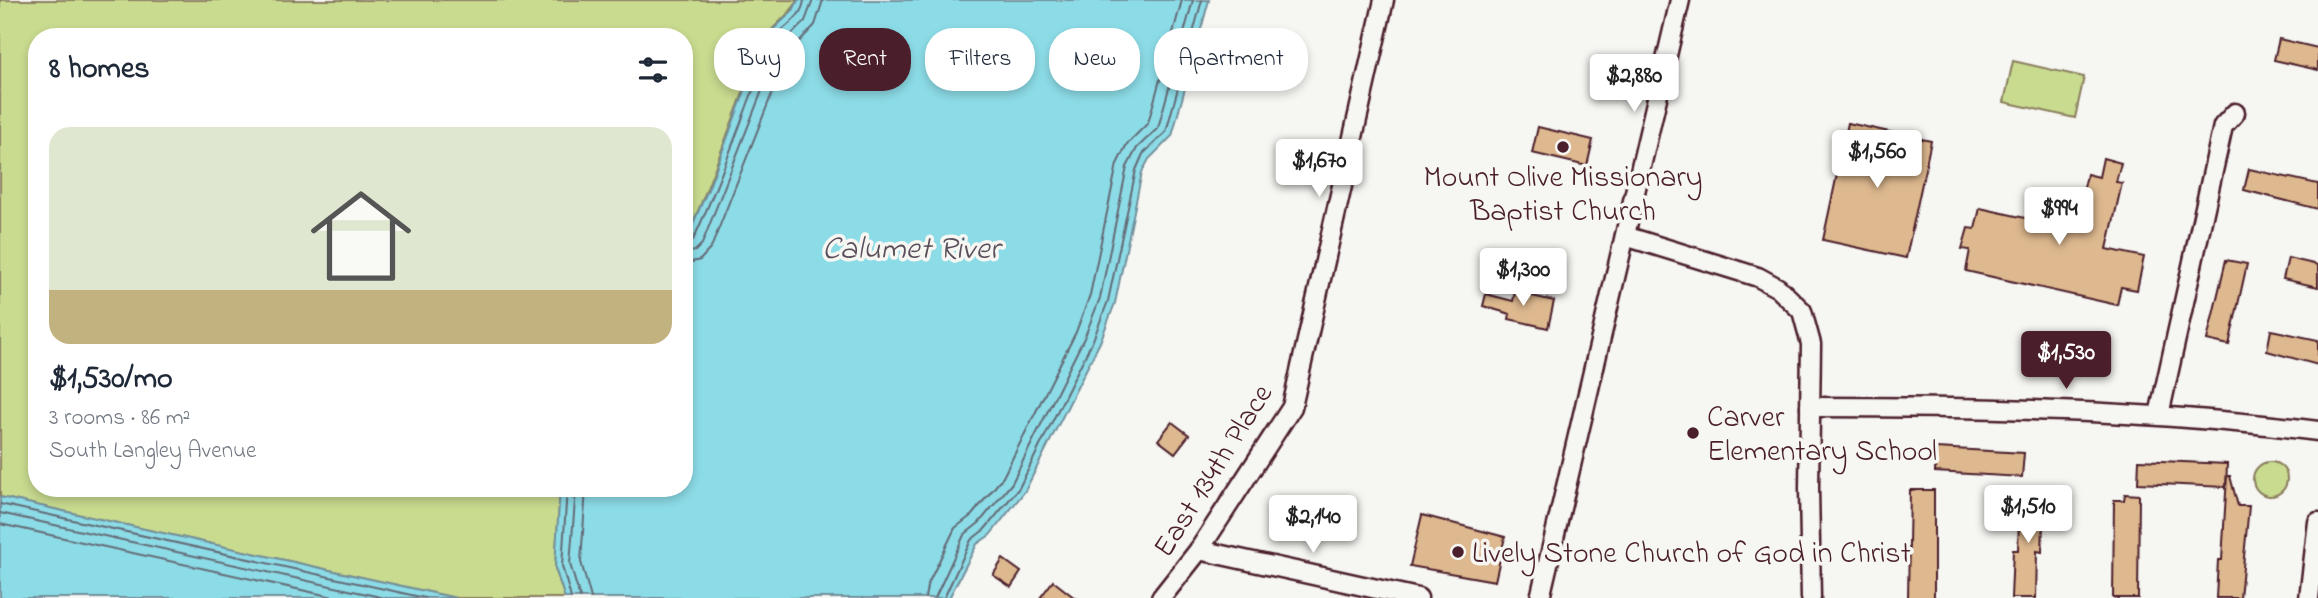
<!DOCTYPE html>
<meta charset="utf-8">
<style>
:root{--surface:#fff;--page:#f6f6f7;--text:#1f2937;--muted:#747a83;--accent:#4a1f2b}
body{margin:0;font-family:"Indie Flower",sans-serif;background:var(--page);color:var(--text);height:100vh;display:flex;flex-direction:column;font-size:26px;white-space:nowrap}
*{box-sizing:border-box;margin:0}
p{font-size:23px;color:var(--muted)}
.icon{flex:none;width:38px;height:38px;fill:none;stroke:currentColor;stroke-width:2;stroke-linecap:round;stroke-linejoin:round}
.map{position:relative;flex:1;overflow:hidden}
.panel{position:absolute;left:28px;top:28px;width:665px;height:469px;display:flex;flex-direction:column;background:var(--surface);border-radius:28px;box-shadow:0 4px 10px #0003}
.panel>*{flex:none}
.top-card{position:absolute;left:714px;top:28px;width:665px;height:63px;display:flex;gap:14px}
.price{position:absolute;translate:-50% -60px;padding:0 16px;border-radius:7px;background:#fff;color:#222;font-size:23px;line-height:46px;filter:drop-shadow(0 2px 4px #0008)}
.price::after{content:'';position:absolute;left:50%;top:42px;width:21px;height:16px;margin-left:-10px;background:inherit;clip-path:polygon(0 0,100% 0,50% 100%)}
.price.selected{background:var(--accent);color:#fff}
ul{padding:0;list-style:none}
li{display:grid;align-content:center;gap:14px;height:371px;padding:0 21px}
li span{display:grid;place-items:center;height:217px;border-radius:21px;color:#555}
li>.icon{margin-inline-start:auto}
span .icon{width:126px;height:126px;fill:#fffc;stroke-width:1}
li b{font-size:30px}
h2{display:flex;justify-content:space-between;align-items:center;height:84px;padding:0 21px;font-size:30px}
.pill{padding:0 24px;border-radius:28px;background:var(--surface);box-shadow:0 4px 10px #0003;font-size:24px;line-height:63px}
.pill.selected{background:var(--accent);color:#fff}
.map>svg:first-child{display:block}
.green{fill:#c8db8f;stroke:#897d5d;stroke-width:2}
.water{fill:#8cdce7;stroke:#72909c;stroke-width:2}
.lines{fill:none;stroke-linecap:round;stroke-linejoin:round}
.shore{stroke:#646b76;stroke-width:2}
.building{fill:#deb98f;stroke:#4a1f2b;stroke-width:2}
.minor-casing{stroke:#4a1f2b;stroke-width:23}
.minor{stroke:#f6f6f2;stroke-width:18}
.poi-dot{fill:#4a1f2b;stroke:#f6f6f2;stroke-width:2.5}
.labels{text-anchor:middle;stroke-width:7;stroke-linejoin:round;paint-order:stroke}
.poi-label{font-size:30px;fill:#4a1f2b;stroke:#f6f6f2;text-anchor:start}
.street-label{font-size:30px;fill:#4a1f2b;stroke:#f6f6f2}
.water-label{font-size:32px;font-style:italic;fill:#5a4e5a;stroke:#f6f6f2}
</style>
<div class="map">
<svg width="2318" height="598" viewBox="0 0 2318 598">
<rect width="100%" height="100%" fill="#f6f6f2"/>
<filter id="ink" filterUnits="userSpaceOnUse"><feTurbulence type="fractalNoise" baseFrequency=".0143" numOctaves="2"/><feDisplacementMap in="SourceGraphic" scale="14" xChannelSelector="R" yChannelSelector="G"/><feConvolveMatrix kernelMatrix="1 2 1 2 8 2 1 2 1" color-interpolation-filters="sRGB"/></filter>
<g filter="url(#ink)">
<g class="green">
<path d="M0,0H798C790,17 771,25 764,41C735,108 714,178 684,244V37H37V488H560L555,568L565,598H456L0,497Z"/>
<polygon points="2013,61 2084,77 2075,118 2004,102"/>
<circle cx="2270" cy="479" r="17"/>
</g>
<g class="water">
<polygon points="798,0 1209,0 1172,136 1149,159 1142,172 1115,303 1100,342 1025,491 990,535 977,544 949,598 565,598 555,568 560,488 684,488 684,244 709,187 765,37 793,11"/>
<polygon points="0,497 456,598 0,598"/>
</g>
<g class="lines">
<g class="shore">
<path d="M684,244L693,240C723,177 744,111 770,46C777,27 802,22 804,0"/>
<polyline points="684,253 695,251 702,244 779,47 805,21 813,0"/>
<polyline points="684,264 700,260 711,248 788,53 815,25 823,0"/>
<polyline points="567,488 562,566 571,598"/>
<polyline points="576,488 570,564 580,598"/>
<polyline points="586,488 581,562 591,598"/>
<polyline points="0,504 425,598"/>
<polyline points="0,513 385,598"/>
<polyline points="0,524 338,598"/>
<polyline points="925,598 927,586 955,528 972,515 1003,477 1076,332 1090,295 1117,164 1127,144 1148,123 1182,0"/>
<polyline points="935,598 964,535 979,523 1012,483 1085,336 1100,298 1127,167 1137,148 1158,128 1193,0"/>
<polyline points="944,598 971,540 985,529 1019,488 1093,340 1108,301 1136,170 1143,154 1166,132 1202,0"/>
</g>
</g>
<g class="building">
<polygon points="2279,39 2318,48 2318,70 2274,60"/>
<polygon points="1848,123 1931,141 1906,258 1823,240"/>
<polygon points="1538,127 1593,140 1587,166 1532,153"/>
<polygon points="2103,158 2121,163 2116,182 2122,183 2107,249 2144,257 2137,290 2121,287 2117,305 1966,271 1970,250 1962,249 1968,228 1975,229 1980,208 2075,229 2087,174 2099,177"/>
<polygon points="2249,169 2318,184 2318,209 2244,190"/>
<polygon points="2288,258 2318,265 2318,287 2283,279"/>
<polygon points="2226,260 2247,264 2229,345 2207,340"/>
<polygon points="1515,292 1554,301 1548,328 1509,319 1510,314 1483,306 1486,294 1513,301"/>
<polygon points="2271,330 2318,340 2318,365 2267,351"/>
<polygon points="1172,422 1189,435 1175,453 1158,440"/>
<polygon points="1936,448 2024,453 2022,477 1935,472"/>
<polygon points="2139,460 2227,464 2226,487 2138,483"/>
<polygon points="2227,476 2230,476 2238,506 2249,506 2240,598 2216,598 2218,560 2222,560"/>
<polygon points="2020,488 2035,488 2035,495 2044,495 2042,552 2037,551 2036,598 2011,598 2013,550 2018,550"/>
<polygon points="1910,490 1934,490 1934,598 1908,598"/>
<polygon points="2125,494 2139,495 2138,598 2113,598 2114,500 2124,500"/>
<polygon points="1422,515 1505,537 1495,581 1410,566"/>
<polygon points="1003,559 1021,572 1011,587 993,575"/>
<polygon points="1053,581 1075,598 1040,598"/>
</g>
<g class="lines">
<defs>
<g id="minor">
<polyline points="1625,236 1758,277 1778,288 1802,311 1811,344 1809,488 1811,598"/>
<path d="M1810,407C1980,407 2149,410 2318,431"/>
<polyline points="2159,415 2223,126 2235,113"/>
<polyline points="1199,550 1418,598"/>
<polyline points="1161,598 1199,550 1292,407 1384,0"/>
<polyline points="1540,598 1680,0"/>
<polyline points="2309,598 2318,522"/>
</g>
</defs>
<use href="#minor" class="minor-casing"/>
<use href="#minor" class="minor"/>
</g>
</g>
<g class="poi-dot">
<circle cx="1563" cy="147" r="7"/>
<circle cx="1693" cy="433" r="7"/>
<circle cx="1458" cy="552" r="7"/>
</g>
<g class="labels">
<g class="poi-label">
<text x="1563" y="186" text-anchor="middle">Mount Olive Missionary<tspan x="1563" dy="34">Baptist Church</tspan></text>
<text x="1707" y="426">Carver<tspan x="1707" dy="34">Elementary School</tspan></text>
<text x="1472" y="562">Lively Stone Church of God in Christ</text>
</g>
<g class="street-label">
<text transform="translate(1212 470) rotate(-58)" y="10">East 134th Place</text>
</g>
<g class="water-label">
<text x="911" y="258">Calumet River</text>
</g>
</g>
</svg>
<b class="price" style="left:1634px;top:114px">$2,880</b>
<b class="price" style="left:1877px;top:190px">$1,560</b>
<b class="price" style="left:1319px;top:199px">$1,670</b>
<b class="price" style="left:2059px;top:247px">$994</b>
<b class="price" style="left:1523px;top:308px">$1,300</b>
<b class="price selected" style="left:2066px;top:391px">$1,530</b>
<b class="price" style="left:2028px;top:545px">$1,510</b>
<b class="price" style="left:1313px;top:555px">$2,140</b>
<div class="top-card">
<a class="pill">Buy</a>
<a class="pill selected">Rent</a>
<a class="pill">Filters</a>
<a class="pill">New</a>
<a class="pill">Apartment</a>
</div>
<section class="panel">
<h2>8 homes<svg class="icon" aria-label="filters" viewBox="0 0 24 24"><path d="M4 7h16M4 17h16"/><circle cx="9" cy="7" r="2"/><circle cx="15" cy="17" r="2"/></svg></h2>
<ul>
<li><span style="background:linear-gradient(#dfe7d0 75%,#c2b280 0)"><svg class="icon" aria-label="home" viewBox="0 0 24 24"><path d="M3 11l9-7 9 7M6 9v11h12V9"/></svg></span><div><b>$1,530/mo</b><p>3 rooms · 86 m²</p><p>South Langley Avenue</p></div></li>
</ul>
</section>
</div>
